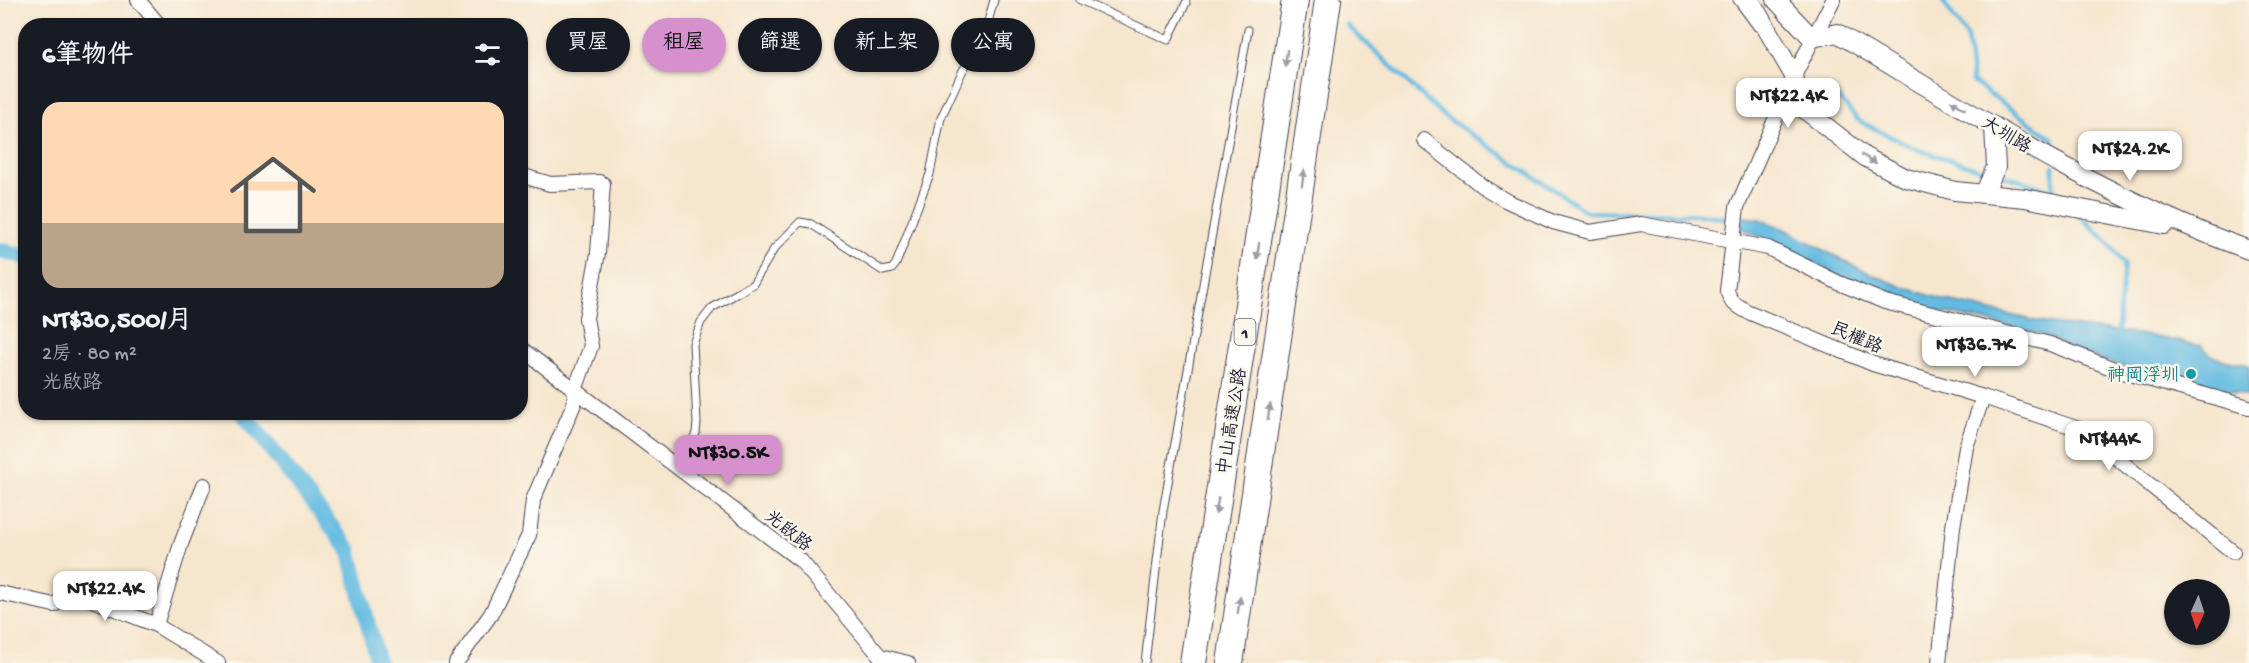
<!DOCTYPE html>
<html lang="zh-TW">
<meta charset="utf-8">
<style>
:root{--surface:#171b24;--page:#20242c;--text:#f1f3f6;--muted:#9ea1a6;--line:#363941;--accent:#d690ce}
body{margin:0;font-family:"Gochi Hand","LXGW WenKai TC",sans-serif;background:var(--page);color:var(--text);height:100vh;display:flex;flex-direction:column;font-size:22px;white-space:nowrap}
*{box-sizing:border-box;margin:0}
p{font-size:20px;color:var(--muted)}
.icon{flex:none;width:33px;height:33px;fill:none;stroke:currentColor;stroke-width:2;stroke-linecap:round;stroke-linejoin:round}
.map{position:relative;flex:1;overflow:hidden}
.panel{position:absolute;left:18px;top:18px;width:510px;height:402px;display:flex;flex-direction:column;background:var(--surface);border-radius:24px;box-shadow:0 2px 4px #0004}
.panel>*{flex:none}
.banner{position:absolute;left:546px;top:18px;width:570px;height:54px;display:flex;gap:12px}
.needle{width:39px;rotate:183deg}
.controls{position:absolute;left:2164px;top:579px;display:grid;gap:12px}
.controls a{display:grid;place-items:center;width:66px;height:66px;border-radius:50%;background:var(--surface);box-shadow:0 2px 4px #0004;font-size:30px}
.price{position:absolute;translate:-50% -51px;padding:0 14px;border-radius:12px;background:#fff;color:#222;font-size:20px;line-height:39px;filter:drop-shadow(0 2px 3px #0008)}
.price::after{content:'';position:absolute;left:50%;top:36px;width:18px;height:14px;margin-left:-9px;background:inherit;clip-path:polygon(0 0,100% 0,50% 100%)}
.price.active{background:var(--accent);color:#111}
ul{padding:0;list-style:none}
li{display:grid;align-content:center;gap:12px;height:318px;padding:0 24px}
li+li{border-top:2px solid var(--line)}
li span{display:grid;place-items:center;height:186px;border-radius:18px;color:#555}
li>.icon{margin-inline-start:auto}
span .icon{width:108px;height:108px;fill:#fffc;stroke-width:1}
li b{font-size:26px}
h2{display:flex;justify-content:space-between;align-items:center;height:72px;padding:0 24px;font-size:26px}
.tag{padding:0 21px;border-radius:27px;background:var(--surface);box-shadow:0 2px 4px #0004;font-size:21px;line-height:54px}
.tag.active{background:var(--accent);color:#111}
.map>svg:first-child{display:block}
.water{fill:#64bbe1;stroke:#436e8e;stroke-width:1.5}
.lines{fill:none;stroke-linecap:round;stroke-linejoin:round}
.stream{stroke:#64bbe1;stroke-width:4.5}
.canal{stroke:#64bbe1;stroke-width:16}
.service-casing{stroke:#423f51;stroke-width:9}
.minor-casing{stroke:#423f51;stroke-width:16}
.tertiary-casing{stroke:#423f51;stroke-width:20}
.motorway-casing{stroke:#423f51;stroke-width:28}
.service{stroke:#fff;stroke-width:7}
.minor{stroke:#fff;stroke-width:14}
.tertiary{stroke:#fff;stroke-width:18}
.motorway{stroke:#fff;stroke-width:26}
.oneway{fill:#9c9ca7}
.culture-dot{fill:#0f9aa8;stroke:#fbf7ec;stroke-width:2}
.labels{text-anchor:middle;stroke-width:5;stroke-linejoin:round;paint-order:stroke}
.shield{fill:#fbf7ec;stroke:#636270;stroke-width:1.5}
.shield-label{font-size:16px;font-weight:bold;fill:#22223b}
.street-label{font-size:18px;fill:#22223b;stroke:#fbf7ec}
.culture-label{font-size:18px;fill:#0d838f;stroke:#fbf7ec;text-anchor:end}
</style>
<div class="map">
<svg width="2249" height="663" viewBox="0 0 2249 663">
<rect width="100%" height="100%" fill="#fbf7ec"/>
<filter id="ink" filterUnits="userSpaceOnUse"><feTurbulence type="fractalNoise" baseFrequency=".0167" numOctaves="2"/><feDisplacementMap in="SourceGraphic" scale="12" xChannelSelector="R" yChannelSelector="G"/><feConvolveMatrix kernelMatrix="1 2 1 2 8 2 1 2 1" color-interpolation-filters="sRGB"/></filter>
<filter id="wash" filterUnits="userSpaceOnUse"><feTurbulence type="fractalNoise" baseFrequency=".008" numOctaves="4" result="noise"/><feDisplacementMap in="SourceGraphic" scale="24" xChannelSelector="R" yChannelSelector="G"/><feGaussianBlur stdDeviation="1.35" result="paint"/><feColorMatrix in="noise" values="0 0 0 0 0 0 0 0 0 0 0 0 0 0 0 0 0 1.4 0 .05"/><feComposite in="paint" operator="in"/></filter>
<g filter="url(#wash)">
<rect width="100%" height="100%" fill="#f6e6ce"/>
<path class="water" d="M1744,217L1760,219L1784,229L1862,270L1903,287L1948,301L2045,323L2146,335L2202,346C2210,361 2233,361 2249,365V397L2228,390L2151,375L2074,351L2044,335L1953,314L1889,303L1786,248L1740,228L1739,221Z"/>
<g class="lines">
<g class="stream">
<polyline points="1942,0 1967,37 1973,82 2053,139 2053,155"/>
<polyline points="1347,25 1444,116 1587,212 1708,215 1735,220"/>
<polyline points="1832,90 1859,121 1918,150 1990,172"/>
<polyline points="2053,166 2053,191 2061,199"/>
<polyline points="1998,174 2053,191"/>
<polyline points="2079,215 2106,240 2124,264 2117,338"/>
</g>
<g class="canal">
<polyline points="0,250 26,257"/>
<polyline points="242,412 349,549 378,663"/>
</g>
</g>
</g>
<g filter="url(#ink)">
<g class="lines">
<defs>
<g id="service">
<polyline points="1080,0 1168,40 1186,3"/>
<polyline points="1737,0 1757,27"/>
<polyline points="680,469 696,433 697,423 693,344 701,322 712,308 753,284 774,249 800,222 811,224 883,271 892,269 896,264 930,174 941,118 962,72 984,36 994,0"/>
<polyline points="1145,663 1163,511 1248,30"/>
</g>
<g id="minor">
<polyline points="138,0 160,26"/>
<polyline points="1833,0 1794,76 1737,207 1727,291 1732,302 1746,311 1873,364 1983,397 1966,447 1953,527 1939,663"/>
<polyline points="1424,140 1482,186 1505,200 1553,222 1590,232 1641,224 1768,248 1839,283 1885,302 2050,344 2122,372 2249,407"/>
<polyline points="520,348 801,561 880,656 908,663"/>
<polyline points="1983,397 2082,430 2233,552"/>
<polyline points="0,593 54,605 69,595 80,595 156,625 218,663"/>
<polyline points="156,625 181,544 204,485"/>
<polyline points="456,663 491,614 529,535 533,500 574,404 575,390 591,346 586,318 598,253 603,184 599,182 550,184 520,175"/>
</g>
<g id="tertiary">
<polyline points="1750,0 1794,76 1800,106 1865,157 1906,178 1955,191 2025,198 2164,225"/>
<path d="M1776,0L1812,38L1837,33C1971,113 2101,197 2249,250"/>
<polyline points="1984,194 1996,167 1994,126"/>
</g>
<g id="motorway">
<polyline points="1193,663 1295,0"/>
<polyline points="1230,663 1328,0"/>
</g>
</defs>
<use href="#service" class="service-casing"/>
<use href="#minor" class="minor-casing"/>
<use href="#tertiary" class="tertiary-casing"/>
<use href="#motorway" class="motorway-casing"/>
<use href="#service" class="service"/>
<use href="#minor" class="minor"/>
<use href="#tertiary" class="tertiary"/>
<use href="#motorway" class="motorway"/>
</g>
<defs><path id="oneway-solid" d="M-6-.8H1V-3.2L6.5 0L1 3.2V.8H-6Z" transform="scale(1.5)"/></defs>
<g class="oneway">
<use href="#oneway-solid" transform="translate(1286 58) rotate(98)"/>
<use href="#oneway-solid" transform="translate(1958 105) rotate(-149)"/>
<use href="#oneway-solid" transform="translate(1869 159) rotate(30)"/>
<use href="#oneway-solid" transform="translate(1303 178) rotate(-82)"/>
<use href="#oneway-solid" transform="translate(1258 251) rotate(98)"/>
<use href="#oneway-solid" transform="translate(1269 412) rotate(-81)"/>
<use href="#oneway-solid" transform="translate(1217 506) rotate(99)"/>
<use href="#oneway-solid" transform="translate(1239 605) rotate(-81)"/>
</g>
</g>
<circle class="culture-dot" cx="2191" cy="374" r="6"/>
<g class="labels">
<rect class="shield" x="1234.5" y="319" width="21" height="26" rx="4.5"/>
<g class="shield-label">
<text x="1245" y="338">1</text>
</g>
<g class="street-label">
<text transform="translate(2007 134) rotate(31)" y="6">大圳路</text>
<text transform="translate(1857 337) rotate(23)" y="6">民權路</text>
<text transform="translate(1231 421) rotate(-81)" y="6">中山高速公路</text>
<text transform="translate(789 530) rotate(39)" y="6">光啟路</text>
</g>
<g class="culture-label">
<text x="2179" y="380">神岡浮圳</text>
</g>
</g>
</svg>
<div class="controls">
<a><svg class="needle" viewBox="-14 -14 28 28"><path d="M0-13l5 13h-10z" fill="#e53935"/><path d="M0 13l5-13h-10z" fill="#9ea1a6"/></svg></a>
</div>
<b class="price" style="left:1788px;top:129px">NT$22.4K</b>
<b class="price" style="left:2130px;top:182px">NT$24.2K</b>
<b class="price" style="left:1975px;top:378px">NT$36.7K</b>
<b class="price" style="left:2109px;top:472px">NT$44K</b>
<b class="price active" style="left:728px;top:486px">NT$30.5K</b>
<b class="price" style="left:105px;top:622px">NT$22.4K</b>
<div class="banner">
<a class="tag">買屋</a>
<a class="tag active">租屋</a>
<a class="tag">篩選</a>
<a class="tag">新上架</a>
<a class="tag">公寓</a>
</div>
<section class="panel">
<h2>6筆物件<svg class="icon" aria-label="filters" viewBox="0 0 24 24"><path d="M4 7h16M4 17h16"/><circle cx="9" cy="7" r="2"/><circle cx="15" cy="17" r="2"/></svg></h2>
<ul>
<li><span style="background:linear-gradient(#ffd9b3 65%,#b9a48a 0)"><svg class="icon" aria-label="home" viewBox="0 0 24 24"><path d="M3 11l9-7 9 7M6 9v11h12V9"/></svg></span><div><b>NT$30,500/月</b><p>2房 · 80 m²</p><p>光啟路</p></div></li>
</ul>
</section>
</div>
